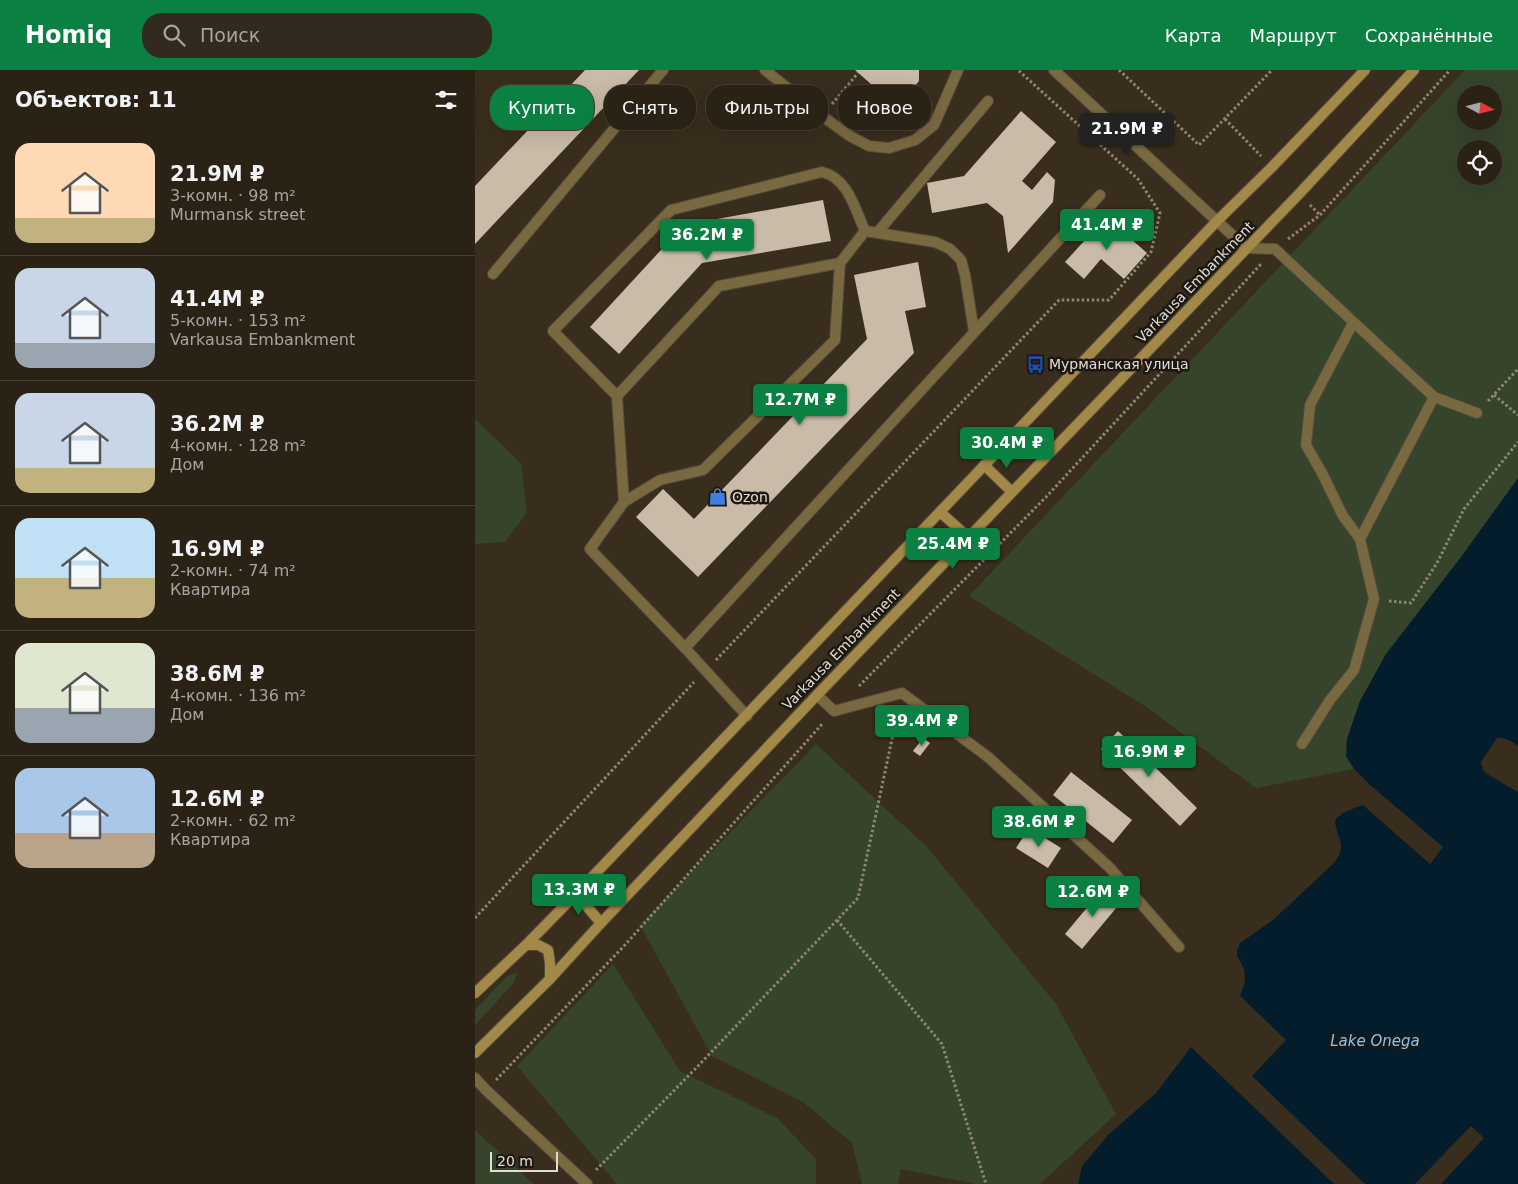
<!DOCTYPE html>
<html lang="ru">
<meta charset="utf-8">
<style>
:root{--surface:#2b2216;--page:#332a1f;--text:#f1f3f6;--muted:#a6a4a1;--line:#473f35;--accent:#0b8043}
body{margin:0;font-family:"DejaVu Sans",sans-serif;background:var(--page);color:var(--text);height:100vh;display:flex;flex-direction:column;font-size:19px;white-space:nowrap}
*{box-sizing:border-box;margin:0}
p{font-size:16px;color:var(--muted)}
.icon{flex:none;width:28px;height:28px;fill:none;stroke:currentColor;stroke-width:2;stroke-linecap:round;stroke-linejoin:round}
.map{position:relative;flex:1;overflow:hidden}
.sheet{display:flex;flex-direction:column;background:var(--surface);width:475px}
.sheet>*{flex:none}
.guide{position:absolute;left:15px;top:15px;width:475px;height:45px;display:flex;gap:10px}
.needle{width:32px;rotate:97deg}
.tools{position:absolute;left:982px;top:15px;display:grid;gap:10px}
.tools a{display:grid;place-items:center;width:45px;height:45px;border-radius:50%;background:var(--surface);box-shadow:0 5px 20px #0002,0 0 0 1px var(--line);font-size:25px}
.scale{position:absolute;left:15px;bottom:12px;width:68px;box-sizing:border-box;padding-left:5px;border:2px solid #e3dcd2;border-top:0;font-size:14px;line-height:18px;white-space:nowrap;color:#e3dcd2;-webkit-text-stroke:4px #1c1710;paint-order:stroke}
.price{position:absolute;translate:-50% -42px;padding:0 11px;border-radius:5px;background:var(--accent);color:#fff;font-size:16px;line-height:32px;filter:drop-shadow(0 1px 2px #0008)}
.price::after{content:'';position:absolute;left:50%;top:30px;width:15px;height:11px;margin-left:-8px;background:inherit;clip-path:polygon(0 0,100% 0,50% 100%)}
.price.current{background:#222;color:#fff}
ul{padding:0;list-style:none}
li{display:flex;align-items:center;gap:15px;height:125px;padding:0 15px}
li+li{border-top:1px solid var(--line)}
li span{display:grid;place-items:center;flex:none;width:140px;height:100px;border-radius:15px;color:#555}
li>.icon{margin-inline-start:auto}
span .icon{width:60px;height:60px;fill:#fffc;stroke-width:1}
li b{font-size:21px}
h2{display:flex;justify-content:space-between;align-items:center;height:60px;padding:0 15px;font-size:21px}
.chip{padding:0 18px;border-radius:20px;background:var(--surface);box-shadow:0 5px 20px #0002,0 0 0 1px var(--line);font-size:18px;line-height:45px}
.chip.current{background:var(--accent);color:#fff}
header{display:flex;align-items:center;gap:30px;box-sizing:border-box;height:70px;padding:0 25px;background:var(--accent);color:#fff}
header strong{font-size:24px}
nav{display:flex;gap:28px;margin-inline-start:auto;font-size:18px}
.search{width:350px;height:45px;background:var(--page);display:flex;align-items:center;gap:12px;box-sizing:border-box;padding:0 18px;border-radius:20px;color:var(--muted);font-size:19px}
main{display:flex;flex:1;min-height:0}
.map>svg:first-child{display:block}
.green{fill:#35442b;fill-rule:evenodd}
.water{fill:#041d2d}
.pier{fill:#392e1d}
.building{fill:#cabba8}
.lines{fill:none;stroke-linecap:round;stroke-linejoin:round}
.service-casing{stroke:#544a3a;stroke-width:12}
.minor-casing{stroke:#544a3a;stroke-width:12}
.tertiary-casing{stroke:#544a3a;stroke-width:12}
.secondary-casing{stroke:#544a3a;stroke-width:12}
.path{stroke:#8e8577;stroke-width:3;stroke-dasharray:2.5 2.5;stroke-linecap:butt}
.service{stroke:#796941;stroke-width:10}
.minor{stroke:#796941;stroke-width:10}
.tertiary{stroke:#796941;stroke-width:10}
.secondary{stroke:#a38947;stroke-width:10}
.labels{text-anchor:middle;stroke-width:5;stroke-linejoin:round;paint-order:stroke}
.street-label{font-size:14px;fill:#e3dcd2;stroke:#1c1710}
.poi-label{font-size:14px;fill:#e3dcd2;stroke:#1c1710;text-anchor:start}
.water-label{font-size:15px;font-style:italic;fill:#7ec8fc;stroke:#1c1710}
</style>
<header>
<strong>Homiq</strong>
<div class="search"><svg class="icon" aria-label="search" viewBox="0 0 24 24"><circle cx="10" cy="10" r="6"/><path d="M15 15l6 6"/></svg>Поиск</div>
<nav><a>Карта</a><a>Маршрут</a><a>Сохранённые</a></nav>
</header>
<main>
<section class="sheet">
<h2>Объектов: 11<svg class="icon" aria-label="filters" viewBox="0 0 24 24"><path d="M4 7h16M4 17h16"/><circle cx="9" cy="7" r="2"/><circle cx="15" cy="17" r="2"/></svg></h2>
<ul>
<li><span style="background:linear-gradient(#ffd9b3 75%,#c2b280 0)"><svg class="icon" aria-label="home" viewBox="0 0 24 24"><path d="M3 11l9-7 9 7M6 9v11h12V9"/></svg></span><div><b>21.9M ₽</b><p>3-комн. · 98 m²</p><p>Murmansk street</p></div></li>
<li><span style="background:linear-gradient(#c9d6e8 75%,#9aa5b1 0)"><svg class="icon" aria-label="home" viewBox="0 0 24 24"><path d="M3 11l9-7 9 7M6 9v11h12V9"/></svg></span><div><b>41.4M ₽</b><p>5-комн. · 153 m²</p><p>Varkausa Embankment</p></div></li>
<li><span style="background:linear-gradient(#c9d6e8 75%,#c2b280 0)"><svg class="icon" aria-label="home" viewBox="0 0 24 24"><path d="M3 11l9-7 9 7M6 9v11h12V9"/></svg></span><div><b>36.2M ₽</b><p>4-комн. · 128 m²</p><p>Дом</p></div></li>
<li><span style="background:linear-gradient(#bfe0f5 60%,#c2b280 0)"><svg class="icon" aria-label="home" viewBox="0 0 24 24"><path d="M3 11l9-7 9 7M6 9v11h12V9"/></svg></span><div><b>16.9M ₽</b><p>2-комн. · 74 m²</p><p>Квартира</p></div></li>
<li><span style="background:linear-gradient(#dfe7d0 65%,#9aa5b1 0)"><svg class="icon" aria-label="home" viewBox="0 0 24 24"><path d="M3 11l9-7 9 7M6 9v11h12V9"/></svg></span><div><b>38.6M ₽</b><p>4-комн. · 136 m²</p><p>Дом</p></div></li>
<li><span style="background:linear-gradient(#a9c7e8 65%,#b9a48a 0)"><svg class="icon" aria-label="home" viewBox="0 0 24 24"><path d="M3 11l9-7 9 7M6 9v11h12V9"/></svg></span><div><b>12.6M ₽</b><p>2-комн. · 62 m²</p><p>Квартира</p></div></li>
</ul>
</section>
<div class="map">
<svg width="1043" height="1114" viewBox="0 0 1043 1114">
<rect width="100%" height="100%" fill="#392e1d"/>
<g class="green">
<path d="M990,0H1043V408L885,631L872,669L871,685L879,699L781,718L670,636L494,526ZM991,24H1019V51H991ZM991,79H1019V106H991Z"/>
<polygon points="0,349 46,393 52,443 30,472 0,474"/>
<polygon points="341,674 453,778 581,934 641,1044 565,1114 501,1114 426,1099 423,1114 387,1114 377,1073 328,1032 237,986 165,855"/>
<polygon points="138,894 205,1001 302,1048 341,1089 341,1114 142,1114 42,996"/>
<polygon points="42,903 38,914 0,955 0,940 32,906"/>
<polygon points="0,1060 59,1114 0,1114"/>
</g>
<path class="water" d="M1043,408V676C1036,671 1030,667 1022,668L1006,692L1008,700L1012,704L1043,722V1114H603L607,1096L634,1064L681,1023L716,977L765,926L770,911L769,899L762,886V880L765,873L798,850L860,792C873,772 861,770 860,750C868,741 877,739 888,735L895,724V715L879,699L871,686L872,669L885,631L911,584L986,487Z"/>
<g class="pier">
<polygon points="895,715 968,777 955,794 888,735 895,724"/>
<polygon points="765,926 811,970 777,1006 890,1114 859,1114 716,977"/>
<polygon points="996,1056 1009,1068 966,1114 940,1114"/>
</g>
<g class="building">
<polygon points="110,0 164,0 0,174 0,116"/>
<polygon points="380,0 444,0 444,11 416,45 396,29 397,15"/>
<polygon points="546,41 581,72 547,111 557,120 572,102 580,110 578,132 533,183 528,146 512,133 457,143 452,113 489,106"/>
<polygon points="348,130 356,171 227,193 144,284 115,257 209,155"/>
<polygon points="631,147 672,183 649,209 626,189 609,209 590,192"/>
<polygon points="443,192 451,237 430,241 439,283 223,507 161,447 188,419 219,449 392,269 379,205"/>
<polygon points="643,661 722,738 705,756 626,679"/>
<polygon points="448,668 455,673 445,686 438,681"/>
<polygon points="596,702 657,750 638,773 578,725"/>
<polygon points="554,758 586,778 573,798 541,778"/>
<polygon points="630,816 647,831 607,879 590,864"/>
</g>
<g class="lines">
<defs>
<g id="service">
<polyline points="290,0 347,46 375,66 394,76 414,78 440,70 459,55 483,0"/>
<polyline points="390,161 460,172 475,179 486,190 490,205 499,262"/>
<polyline points="402,163 513,31"/>
<polyline points="771,178 800,179 959,327 1002,343"/>
<polyline points="18,204 188,0"/>
<polyline points="878,253 835,335 831,375 847,403 868,446 885,469"/>
<path d="M142,326L78,261L196,140L347,102C373,108 380,139 390,161L365,193L360,270L228,400L185,410L149,432L115,479L210,578L272,646"/>
<polyline points="149,432 142,326 244,216 365,193"/>
<polyline points="210,578 625,125"/>
<polyline points="342,625 359,641 427,623 513,687 634,797 704,877"/>
<polyline points="827,674 855,630 879,600 899,529 885,469 959,327"/>
<polyline points="0,1008 11,1020 112,1114"/>
</g>
<polyline id="minor" points="742,151 771,178"/>
<polyline id="tertiary" points="579,0 742,151"/>
<g id="secondary">
<polyline points="509,395 536,421"/>
<polyline points="465,442 493,467"/>
<polyline points="101,824 126,853"/>
<polyline points="51,875 63,875 73,880 75,893 75,909"/>
<polyline points="0,923 51,875 101,824 742,151 797,97 890,0"/>
<polyline points="0,983 75,909 126,853 342,625 824,124 939,0"/>
</g>
</defs>
<use href="#service" class="service-casing"/>
<use href="#minor" class="minor-casing"/>
<use href="#tertiary" class="tertiary-casing"/>
<use href="#secondary" class="secondary-casing"/>
<g class="path">
<polyline points="644,0 724,75 797,0"/>
<polyline points="357,34 383,3"/>
<polyline points="750,49 786,86"/>
<polyline points="835,135 845,145"/>
<polyline points="813,169 845,145 975,0"/>
<polyline points="1019,325 1043,345"/>
<polyline points="1013,331 1043,299"/>
<polyline points="914,531 936,533 962,493 989,439 1043,372"/>
<polyline points="241,590 584,230 634,230 676,182 685,143 663,109 543,0"/>
<polyline points="384,616 572,426 786,194"/>
<polyline points="0,848 219,612"/>
<polyline points="362,850 467,974 511,1114"/>
<polyline points="21,1010 149,876 348,653"/>
<polyline points="121,1100 223,996 383,828 423,641"/>
</g>
<use href="#service" class="service"/>
<use href="#minor" class="minor"/>
<use href="#tertiary" class="tertiary"/>
<use href="#secondary" class="secondary"/>
</g>
<defs>
<symbol id="bus-bare" viewBox="-9 -9 18 18"><path d="M-5-6H5V4H4V6H2V4H-2V6H-4V4H-5ZM-3.5-4V0h7V-4ZM-3.5 1.2v1.5H-2V1.2ZM2 1.2v1.5H3.5V1.2Z" fill="#1a4fb4" stroke="#1c1710" stroke-width="2.5" paint-order="stroke"/></symbol>
<symbol id="shop-bare" viewBox="-9 -9 18 18"><path d="M-5-2.5h2.3a2.7 3.5 0 0 1 5.4 0H5L5.5 6h-11ZM-1.5-2.5h3a1.5 2.3 0 0 0-3 0Z" fill="#3f7fe0" stroke="#1c1710" stroke-width="2.5" paint-order="stroke"/></symbol>
</defs>
<g fill-rule="evenodd">
<use href="#bus-bare" x="548" y="282" width="25" height="25"/>
<use href="#shop-bare" x="230" y="414" width="25" height="25"/>
</g>
<g class="labels">
<g class="street-label">
<text transform="translate(720 212) rotate(-46)" y="5">Varkausa Embankment</text>
<text transform="translate(366 579) rotate(-46)" y="5">Varkausa Embankment</text>
</g>
<g class="poi-label">
<text x="574" y="299">Мурманская улица</text>
<text x="257" y="432">Ozon</text>
</g>
<g class="water-label">
<text x="900" y="976">Lake Onega</text>
</g>
</g>
</svg>
<div class="tools">
<a><svg class="needle" viewBox="-14 -14 28 28"><path d="M0-13l5 13h-10z" fill="#e53935"/><path d="M0 13l5-13h-10z" fill="#a6a4a1"/></svg></a>
<a><svg class="icon" aria-label="locate" viewBox="0 0 24 24"><circle cx="12" cy="12" r="6"/><path d="M12 2v4M12 18v4M2 12h4M18 12h4"/></svg></a>
</div>
<div class="scale">20 m</div>
<b class="price current" style="left:652px;top:85px">21.9M ₽</b>
<b class="price" style="left:632px;top:181px">41.4M ₽</b>
<b class="price" style="left:232px;top:191px">36.2M ₽</b>
<b class="price" style="left:325px;top:356px">12.7M ₽</b>
<b class="price" style="left:532px;top:399px">30.4M ₽</b>
<b class="price" style="left:478px;top:500px">25.4M ₽</b>
<b class="price" style="left:447px;top:677px">39.4M ₽</b>
<b class="price" style="left:674px;top:708px">16.9M ₽</b>
<b class="price" style="left:564px;top:778px">38.6M ₽</b>
<b class="price" style="left:104px;top:846px">13.3M ₽</b>
<b class="price" style="left:618px;top:848px">12.6M ₽</b>
<div class="guide">
<a class="chip current">Купить</a>
<a class="chip">Снять</a>
<a class="chip">Фильтры</a>
<a class="chip">Новое</a>
</div>
</div>
</main>
